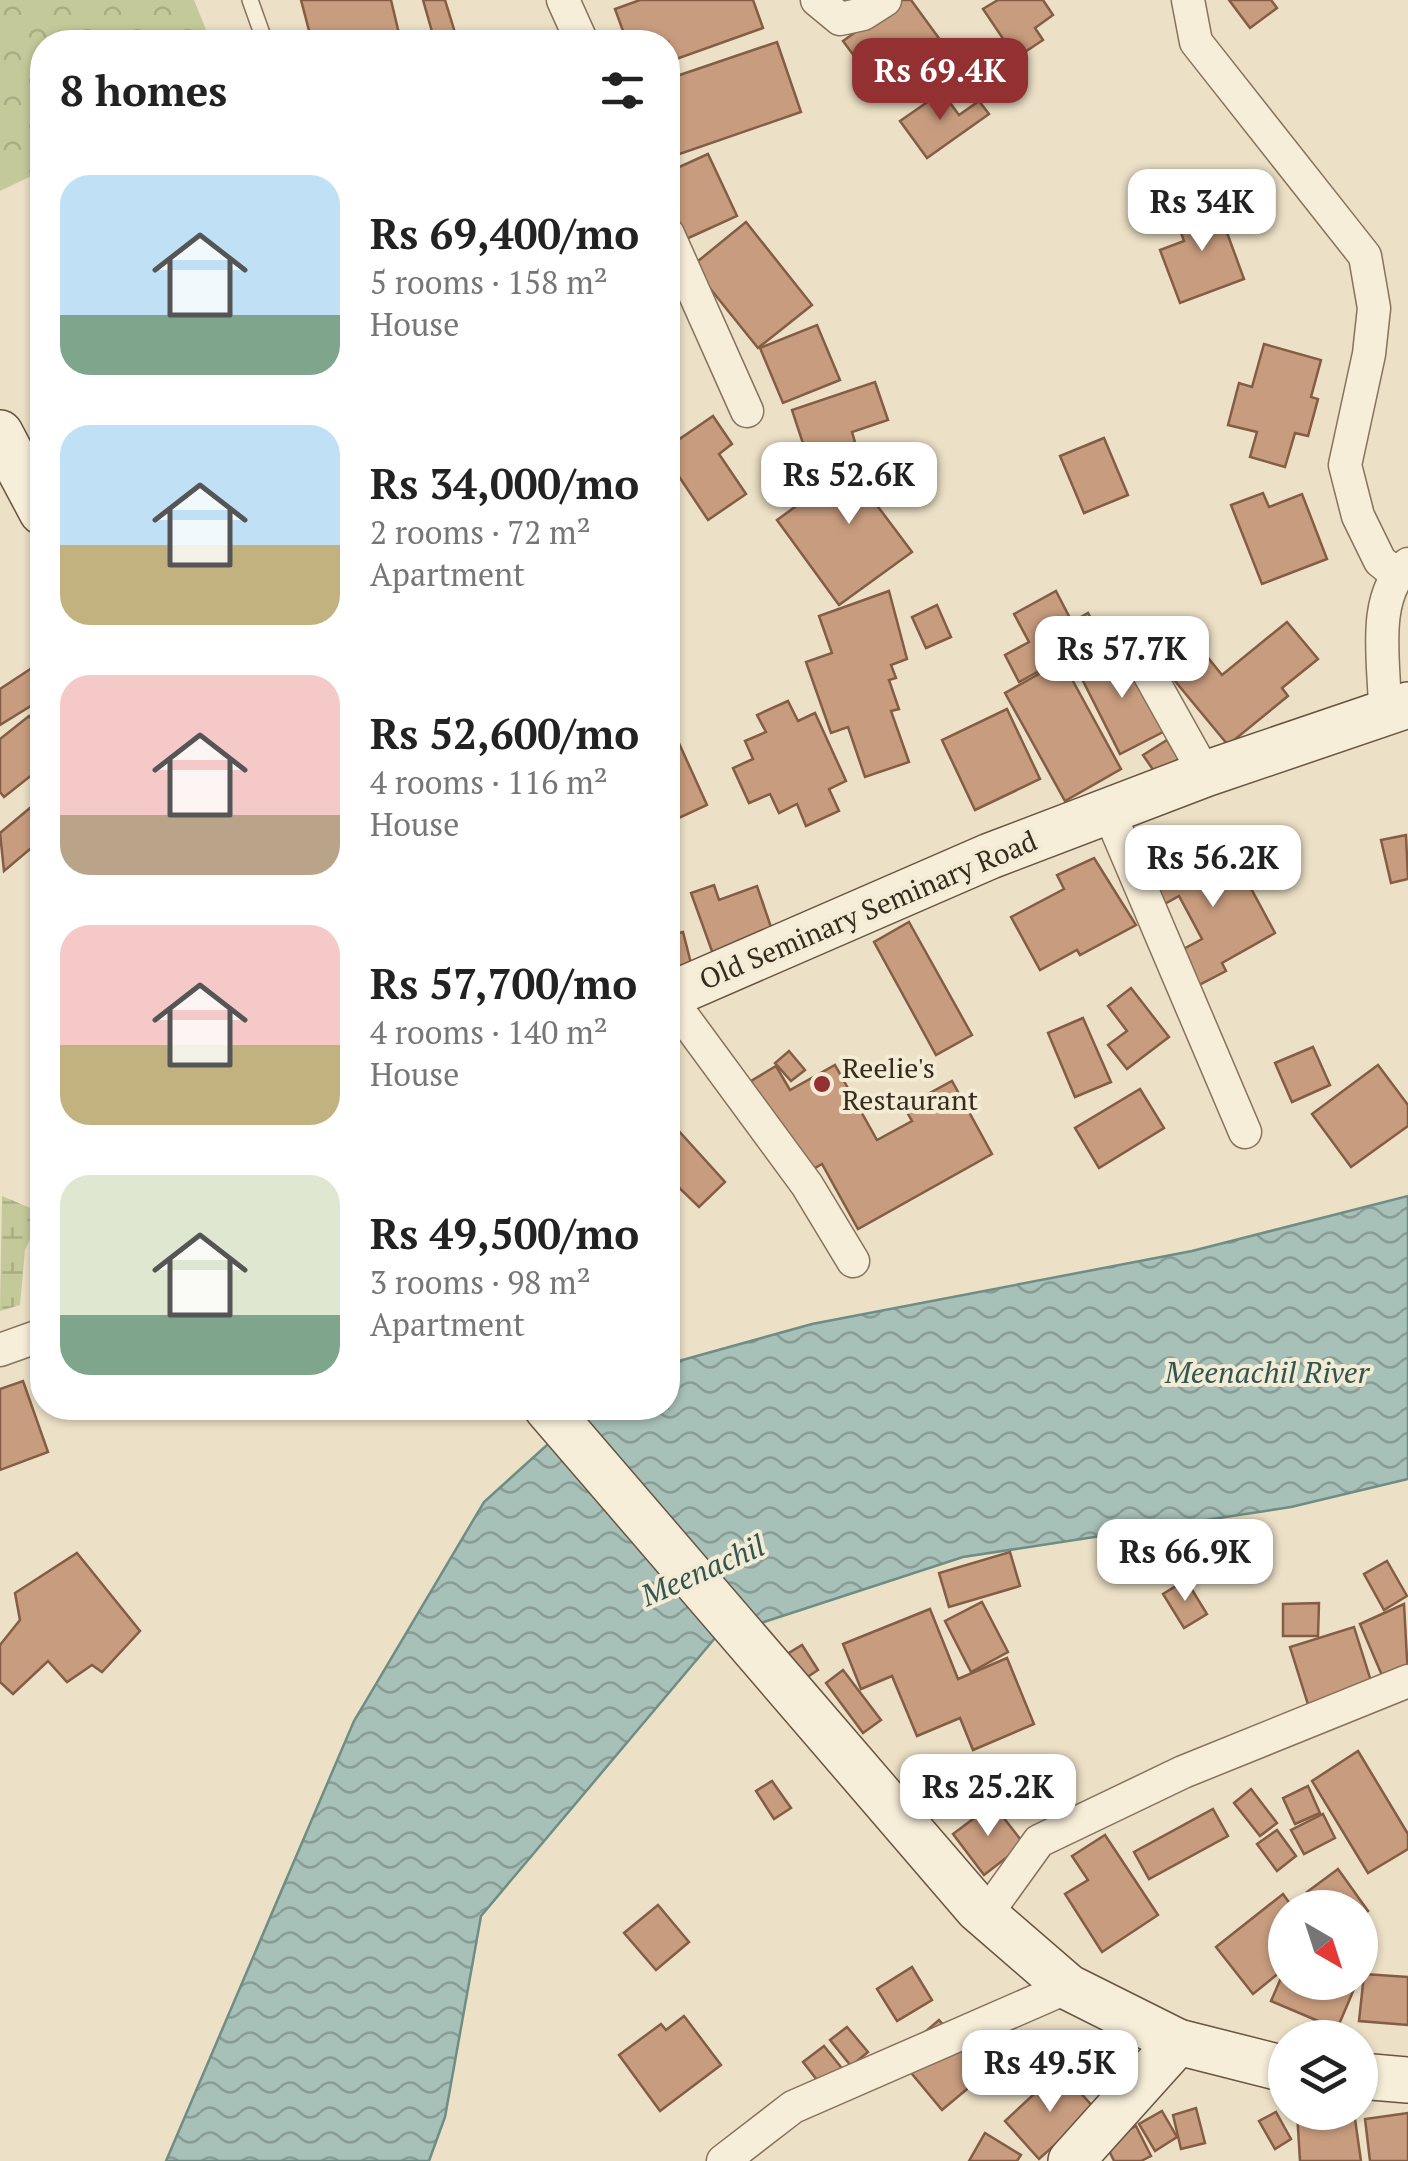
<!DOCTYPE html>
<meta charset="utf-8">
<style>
:root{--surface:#fff;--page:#f2f2f2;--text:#222;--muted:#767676;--accent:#923032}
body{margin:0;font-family:"PT Serif",serif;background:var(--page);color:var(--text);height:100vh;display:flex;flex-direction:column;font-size:38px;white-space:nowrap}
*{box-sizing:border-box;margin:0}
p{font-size:32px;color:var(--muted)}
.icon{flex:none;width:55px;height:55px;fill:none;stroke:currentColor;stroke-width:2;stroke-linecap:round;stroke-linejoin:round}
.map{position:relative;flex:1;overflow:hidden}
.panel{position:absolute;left:30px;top:30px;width:650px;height:1390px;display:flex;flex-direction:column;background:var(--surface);border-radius:40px;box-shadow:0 2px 8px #0004}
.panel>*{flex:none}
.needle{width:65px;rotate:141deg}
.buttons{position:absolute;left:1268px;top:1890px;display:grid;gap:20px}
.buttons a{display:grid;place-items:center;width:110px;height:110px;border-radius:50%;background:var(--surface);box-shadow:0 2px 8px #0004;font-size:50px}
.price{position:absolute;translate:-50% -85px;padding:0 22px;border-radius:20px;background:#fff;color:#222;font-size:32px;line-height:65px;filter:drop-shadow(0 2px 5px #0008)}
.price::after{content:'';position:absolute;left:50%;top:60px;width:30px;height:22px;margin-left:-15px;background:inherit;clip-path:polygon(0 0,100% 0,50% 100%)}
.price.current{background:var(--accent);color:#fff}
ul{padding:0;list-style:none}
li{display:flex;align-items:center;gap:30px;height:250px;padding:0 30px}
li span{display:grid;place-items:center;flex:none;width:280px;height:200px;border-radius:30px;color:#555}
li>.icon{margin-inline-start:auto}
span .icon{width:120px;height:120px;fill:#fffc;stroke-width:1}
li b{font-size:42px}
h2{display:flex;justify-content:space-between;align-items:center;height:120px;padding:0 30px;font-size:42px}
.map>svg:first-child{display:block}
.wetland{fill:url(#wetland-marsh)}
.park{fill:url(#park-crowns)}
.water{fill:url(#water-waves);stroke:#6e8d85;stroke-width:2.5}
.building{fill:#c89c7e;stroke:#845d44;stroke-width:2.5}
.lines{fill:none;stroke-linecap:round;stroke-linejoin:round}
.lane-casing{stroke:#86725d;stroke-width:18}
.street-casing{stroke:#86725d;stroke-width:35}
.secondary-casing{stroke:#685440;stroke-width:48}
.lane{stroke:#f7eed9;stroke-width:15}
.street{stroke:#f7eed9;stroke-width:32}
.secondary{stroke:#f7eed9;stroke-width:45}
.poi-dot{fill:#923032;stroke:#f4ebd5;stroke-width:4}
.labels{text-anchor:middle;stroke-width:8;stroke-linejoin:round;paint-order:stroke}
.street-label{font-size:28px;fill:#372b20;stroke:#f4ebd5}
.poi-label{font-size:28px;fill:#372b20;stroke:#f4ebd5;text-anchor:start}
.water-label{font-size:30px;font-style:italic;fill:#305653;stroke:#f4ebd5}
</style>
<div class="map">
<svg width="1408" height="2161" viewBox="0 0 1408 2161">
<defs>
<pattern id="wetland-marsh" width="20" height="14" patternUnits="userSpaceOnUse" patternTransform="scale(2.5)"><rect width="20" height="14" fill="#c4c99a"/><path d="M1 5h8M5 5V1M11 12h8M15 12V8" fill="none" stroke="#a9ad84"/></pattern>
<pattern id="park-crowns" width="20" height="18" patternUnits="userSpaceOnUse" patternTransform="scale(2.5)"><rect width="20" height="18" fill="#c4c99a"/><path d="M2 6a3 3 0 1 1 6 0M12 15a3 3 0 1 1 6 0" fill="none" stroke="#a9ad84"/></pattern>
<pattern id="water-waves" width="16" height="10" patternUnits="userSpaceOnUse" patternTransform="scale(2.5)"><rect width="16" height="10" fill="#a7c0b8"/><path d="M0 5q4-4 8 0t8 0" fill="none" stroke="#899c95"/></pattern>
</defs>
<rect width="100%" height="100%" fill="#ece0c6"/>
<polygon class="wetland" points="2,1196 42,1213 25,1250 20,1305 0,1311"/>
<polygon class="park" points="0,0 194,0 211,42 42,42 42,171 0,191"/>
<polygon class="water" points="1408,1196 1408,1479 1291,1507 963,1557 715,1638 481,1916 445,2117 429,2161 166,2161 354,1721 484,1502 588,1408 668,1408 668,1364 812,1324 1192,1251"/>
<g class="building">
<polygon points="301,0 391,0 401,42 312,42"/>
<polygon points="423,0 445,0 456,36 435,42"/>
<polygon points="640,0 753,0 763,28 668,62 668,42 627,42 615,9"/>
<polygon points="900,0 911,0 949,52 916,76 900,53 869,76 843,41"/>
<polygon points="998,0 1043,0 1053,15 1035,28 1043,40 1016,58 983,9"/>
<polygon points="1229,0 1271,0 1277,8 1250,28"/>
<polygon points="777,42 801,112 668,158 668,79"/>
<polygon points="942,92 959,115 979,101 989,114 927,158 900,121"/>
<polygon points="708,154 737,216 684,240 668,204 668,172"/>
<polygon points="1215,200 1244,279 1180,303 1160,250 1184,241 1175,216"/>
<polygon points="746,222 812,305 758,348 692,266"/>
<polygon points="817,325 840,380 783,403 760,348"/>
<polygon points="1264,344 1321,360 1311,397 1318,399 1308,436 1295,433 1285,467 1250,457 1257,432 1228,425 1239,383 1252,387"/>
<polygon points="875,382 888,420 852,432 857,449 810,465 792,410"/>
<polygon points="713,416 732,444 719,454 746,494 708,520 668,460 668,447"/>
<polygon points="1104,438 1128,495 1084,513 1060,456"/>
<polygon points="879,446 906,483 876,504 912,552 839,605 777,520"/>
<polygon points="1263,493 1269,507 1302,494 1327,559 1262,584 1231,505"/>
<polygon points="889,591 907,659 891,665 896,678 889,680 899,709 891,711 909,762 865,777 848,727 831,733 806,662 832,653 819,616"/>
<polygon points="1056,591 1072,622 1088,613 1101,637 1019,682 1005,655 1029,642 1014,614"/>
<polygon points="937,605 951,637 926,648 912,617"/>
<polygon points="1287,622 1318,659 1282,688 1288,696 1228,745 1170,675 1201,649 1222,675"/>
<polygon points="1124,649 1165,731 1120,754 1078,671"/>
<polygon points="1062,661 1121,769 1065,801 1005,693"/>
<polygon points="41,662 42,699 0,725 0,689"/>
<polygon points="788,701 798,721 815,713 846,781 829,789 839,811 806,826 797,804 779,813 770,794 749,803 733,768 753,759 745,741 766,732 757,715"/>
<polygon points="1007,709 1040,779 975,810 942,740"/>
<polygon points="29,716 42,733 42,767 4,797 0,792 0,739"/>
<polygon points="668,719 707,805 668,823"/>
<polygon points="1167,740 1181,762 1158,777 1143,755"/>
<polygon points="42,798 42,839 4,871 0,833"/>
<polygon points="1406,835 1408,879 1391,883 1381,840"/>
<polygon points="1211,843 1222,864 1234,857 1275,933 1222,963 1226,971 1195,987 1176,953 1202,939 1179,896 1161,906 1147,877"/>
<polygon points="1094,858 1136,925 1080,955 1077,950 1040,970 1011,917 1064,889 1057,875"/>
<polygon points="714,885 719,900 757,886 773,933 713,954 691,893"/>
<polygon points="669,888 679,931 668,934 668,889"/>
<polygon points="909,922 972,1035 936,1055 874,942"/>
<polygon points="683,932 694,975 668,982 668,936"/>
<polygon points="1131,988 1169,1037 1127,1069 1108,1045 1127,1031 1108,1006"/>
<polygon points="1083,1018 1111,1082 1075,1097 1048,1033"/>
<polygon points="1313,1047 1330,1085 1292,1102 1275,1063"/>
<polygon points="789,1051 805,1070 791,1081 775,1063"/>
<polygon points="835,1065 877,1140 912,1121 904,1107 952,1081 992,1154 858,1229 822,1164 803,1175 751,1081 776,1066 790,1090"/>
<polygon points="1378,1065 1408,1105 1408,1126 1351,1167 1312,1114"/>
<polygon points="1140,1089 1164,1128 1099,1168 1075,1128"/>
<polygon points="668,1119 725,1182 699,1207 668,1177"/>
<polygon points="23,1381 48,1452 0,1470 0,1389"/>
<polygon points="1010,1552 1020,1586 949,1607 939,1573"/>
<polygon points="77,1553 140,1631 102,1672 92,1665 67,1682 48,1661 13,1694 0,1682 0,1645 20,1620 15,1593"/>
<polygon points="1387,1561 1407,1596 1384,1610 1364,1574"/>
<polygon points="1186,1580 1207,1614 1184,1628 1163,1594"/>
<polygon points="982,1602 1008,1652 971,1672 945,1621"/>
<polygon points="1319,1603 1318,1636 1283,1636 1283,1604"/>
<polygon points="1404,1604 1408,1677 1387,1687 1360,1624"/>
<polygon points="930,1609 958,1679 1007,1658 1034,1724 973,1750 960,1718 917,1736 892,1676 861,1689 843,1644"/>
<polygon points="1354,1627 1375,1694 1311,1714 1290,1647"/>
<polygon points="802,1645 818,1670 800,1682 784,1656"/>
<polygon points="843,1670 881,1720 863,1733 826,1683"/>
<polygon points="1358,1751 1408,1834 1408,1849 1368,1873 1312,1781"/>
<polygon points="772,1781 791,1808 774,1819 756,1791"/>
<polygon points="1308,1786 1320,1813 1295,1824 1283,1798"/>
<polygon points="1251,1789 1277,1823 1260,1836 1234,1803"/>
<polygon points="993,1804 1024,1844 984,1875 953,1834"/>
<polygon points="1213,1809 1228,1836 1149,1879 1134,1852"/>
<polygon points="1323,1814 1335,1838 1304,1854 1291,1830"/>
<polygon points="1277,1830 1296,1856 1277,1871 1257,1844"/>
<polygon points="1105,1835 1158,1915 1102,1952 1065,1894 1088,1880 1072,1856"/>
<polygon points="1338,1869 1368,1911 1360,1917 1360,1908 1318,1908 1307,1892"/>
<polygon points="1283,1894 1293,1908 1285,1908 1285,1968 1253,1994 1216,1947"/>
<polygon points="658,1905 689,1942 656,1970 624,1933"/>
<polygon points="912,1967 932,2000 897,2021 877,1989"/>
<polygon points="1284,1971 1285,1982 1357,1982 1337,2029 1271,2001"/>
<polygon points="1364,1974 1408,1977 1408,2025 1359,2021"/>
<polygon points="684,2016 721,2065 660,2111 619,2055 661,2024 666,2030"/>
<polygon points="939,2020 985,2074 942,2110 897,2056"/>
<polygon points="847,2027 868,2052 851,2066 830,2040"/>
<polygon points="824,2046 845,2072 824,2089 803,2062"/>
<polygon points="1060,2070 1095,2109 1039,2159 1005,2121"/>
<polygon points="1196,2108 1205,2143 1181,2149 1173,2115"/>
<polygon points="1162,2111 1177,2137 1155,2151 1139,2124"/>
<polygon points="1276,2112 1291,2139 1275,2149 1259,2121"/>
<polygon points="1297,2112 1354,2112 1361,2161 1300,2161"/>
<polygon points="1408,2113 1408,2161 1370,2161 1365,2119"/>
<polygon points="1136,2126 1151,2156 1141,2161 1114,2161 1105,2142"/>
<polygon points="985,2133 1021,2155 1017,2161 969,2161"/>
</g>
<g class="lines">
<defs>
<polyline id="lane" points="250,0 265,42"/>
<g id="street">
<polyline points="563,0 582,42"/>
<polyline points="817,0 840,19 863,14 885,0"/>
<polyline points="1188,0 1196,42 1365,256 1374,308 1369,354 1345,465 1358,516 1380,561 1396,574"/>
<polyline points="668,234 747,411"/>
<polyline points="1138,654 1205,774"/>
<path d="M1385,711C1385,665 1370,597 1408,564"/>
<polyline points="1108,810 1245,1132"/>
<polyline points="668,996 807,1185 853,1261"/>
<polyline points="0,1350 42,1335"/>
<polyline points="985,1916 1039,1841 1183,1772 1408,1681"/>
<polyline points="723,2161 793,2107 1068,1987"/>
</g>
<g id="secondary">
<polyline points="0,433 42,512"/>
<polyline points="668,996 990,856 1205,774 1408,705"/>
<polyline points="547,1408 978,1909 1068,1987 1178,2042 1285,2069"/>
<polyline points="1360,2076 1408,2080"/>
<polyline points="1071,2161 1178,2042"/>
</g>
</defs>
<use href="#lane" class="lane-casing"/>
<use href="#street" class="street-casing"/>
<use href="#secondary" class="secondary-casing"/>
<use href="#lane" class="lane"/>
<use href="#street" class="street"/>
<use href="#secondary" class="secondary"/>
</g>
<circle class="poi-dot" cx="822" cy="1084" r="10"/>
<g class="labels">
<g class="street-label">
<text transform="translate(868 910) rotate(-23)" y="10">Old Seminary Seminary Road</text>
</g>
<g class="poi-label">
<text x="842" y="1078">Reelie's<tspan x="842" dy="32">Restaurant</tspan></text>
</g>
<g class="water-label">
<text x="1267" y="1383">Meenachil River</text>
<text transform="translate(703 1571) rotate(-24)" y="10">Meenachil</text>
</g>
</g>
</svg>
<div class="buttons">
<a><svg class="needle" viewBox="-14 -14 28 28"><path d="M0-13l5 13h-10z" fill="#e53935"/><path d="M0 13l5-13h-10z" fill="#767676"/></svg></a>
<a><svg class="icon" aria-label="layers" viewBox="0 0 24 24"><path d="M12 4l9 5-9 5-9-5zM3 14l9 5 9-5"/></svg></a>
</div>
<b class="price current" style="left:940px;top:123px">Rs 69.4K</b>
<b class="price" style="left:1202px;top:254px">Rs 34K</b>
<b class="price" style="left:849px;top:527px">Rs 52.6K</b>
<b class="price" style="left:1122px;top:701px">Rs 57.7K</b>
<b class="price" style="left:1213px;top:910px">Rs 56.2K</b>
<b class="price" style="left:1185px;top:1604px">Rs 66.9K</b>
<b class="price" style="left:988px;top:1839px">Rs 25.2K</b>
<b class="price" style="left:1050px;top:2115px">Rs 49.5K</b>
<section class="panel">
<h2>8 homes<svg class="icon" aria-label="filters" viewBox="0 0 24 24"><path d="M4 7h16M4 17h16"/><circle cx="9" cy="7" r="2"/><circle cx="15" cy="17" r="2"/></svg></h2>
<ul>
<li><span style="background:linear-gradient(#bfe0f5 70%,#7fa58c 0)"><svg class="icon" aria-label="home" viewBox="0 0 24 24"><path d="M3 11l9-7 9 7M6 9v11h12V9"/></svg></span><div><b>Rs 69,400/mo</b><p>5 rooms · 158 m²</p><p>House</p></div></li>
<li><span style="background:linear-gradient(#bfe0f5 60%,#c2b280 0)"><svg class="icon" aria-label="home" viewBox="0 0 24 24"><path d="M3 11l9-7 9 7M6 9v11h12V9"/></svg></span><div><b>Rs 34,000/mo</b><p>2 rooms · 72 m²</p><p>Apartment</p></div></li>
<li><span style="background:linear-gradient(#f6c9c9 70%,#b9a48a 0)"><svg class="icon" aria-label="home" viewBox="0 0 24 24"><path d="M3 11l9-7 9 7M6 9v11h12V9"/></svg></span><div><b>Rs 52,600/mo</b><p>4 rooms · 116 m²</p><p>House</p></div></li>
<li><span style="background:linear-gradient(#f6c9c9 60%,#c2b280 0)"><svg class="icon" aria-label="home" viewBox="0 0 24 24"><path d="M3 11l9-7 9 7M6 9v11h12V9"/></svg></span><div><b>Rs 57,700/mo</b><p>4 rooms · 140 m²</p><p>House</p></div></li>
<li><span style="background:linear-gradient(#dfe7d0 70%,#7fa58c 0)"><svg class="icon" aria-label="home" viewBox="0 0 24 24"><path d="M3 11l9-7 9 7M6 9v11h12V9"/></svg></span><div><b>Rs 49,500/mo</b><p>3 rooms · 98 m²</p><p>Apartment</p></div></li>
</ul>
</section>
</div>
